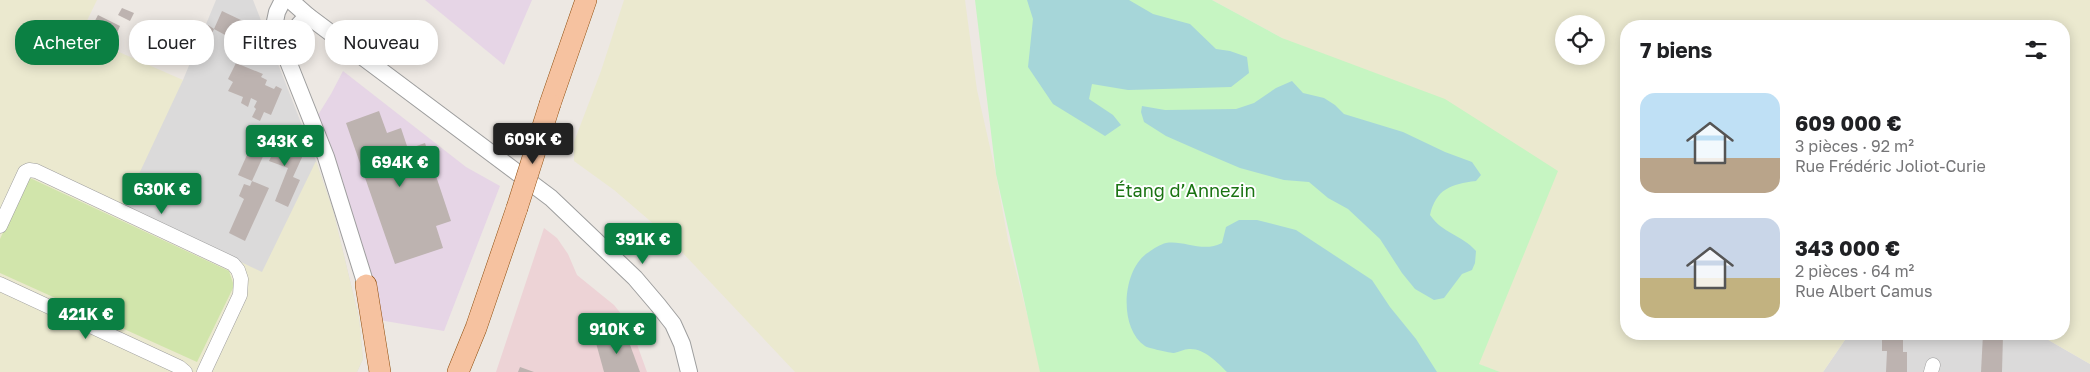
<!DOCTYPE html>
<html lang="fr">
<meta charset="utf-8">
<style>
:root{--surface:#fff;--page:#f2f2f2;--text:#202124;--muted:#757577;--accent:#0b8043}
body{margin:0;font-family:"Golos Text",sans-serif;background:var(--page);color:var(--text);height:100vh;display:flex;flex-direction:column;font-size:19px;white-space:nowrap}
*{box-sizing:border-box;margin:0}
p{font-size:16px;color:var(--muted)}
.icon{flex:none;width:28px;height:28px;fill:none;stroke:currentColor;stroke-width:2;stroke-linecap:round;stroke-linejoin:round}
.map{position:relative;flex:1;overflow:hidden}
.panel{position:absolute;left:1620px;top:20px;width:450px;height:320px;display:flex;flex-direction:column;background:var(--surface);border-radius:20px;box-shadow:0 2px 12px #0003}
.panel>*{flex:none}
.guide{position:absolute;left:15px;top:20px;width:475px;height:45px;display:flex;gap:10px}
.fabs{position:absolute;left:1555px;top:15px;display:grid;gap:10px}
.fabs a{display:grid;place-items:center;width:50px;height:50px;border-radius:50%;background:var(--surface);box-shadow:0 2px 12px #0003;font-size:25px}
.price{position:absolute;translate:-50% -42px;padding:0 11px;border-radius:5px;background:var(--accent);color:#fff;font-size:16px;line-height:32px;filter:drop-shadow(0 1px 2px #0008)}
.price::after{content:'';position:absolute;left:50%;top:30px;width:15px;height:11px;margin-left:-8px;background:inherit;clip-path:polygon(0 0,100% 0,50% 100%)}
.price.selected{background:#222;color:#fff}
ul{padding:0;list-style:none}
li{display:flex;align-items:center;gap:15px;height:125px;padding:0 20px}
li span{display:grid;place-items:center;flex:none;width:140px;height:100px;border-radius:15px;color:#555}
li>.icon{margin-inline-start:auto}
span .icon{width:60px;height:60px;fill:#fffc;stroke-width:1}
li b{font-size:21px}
h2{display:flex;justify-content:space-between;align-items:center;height:60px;padding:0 20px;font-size:21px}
.pill{padding:0 18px;border-radius:20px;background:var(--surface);box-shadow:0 2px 12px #0003;font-size:18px;line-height:45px}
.pill.selected{background:var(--accent);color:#fff}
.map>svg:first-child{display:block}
.residential{fill:#dbdada}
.commercial{fill:#edd3d6}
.industrial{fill:#e6d5e6}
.farmland{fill:#ebe9cf;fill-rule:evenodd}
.grass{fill:#d1e5ab}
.park{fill:#c6f5c2}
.water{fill:#a6d6d9}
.building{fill:#bdb3b0}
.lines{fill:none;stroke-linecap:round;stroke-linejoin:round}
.minor-casing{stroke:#9e9e9e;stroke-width:15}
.tertiary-casing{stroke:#9e9e9e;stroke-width:18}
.primary-casing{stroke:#8c4a09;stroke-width:22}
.minor{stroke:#fff;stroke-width:14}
.tertiary{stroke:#fff;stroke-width:16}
.primary{stroke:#f6c2a0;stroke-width:21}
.primary-bridge-casing{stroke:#8c4a09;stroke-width:22;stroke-linecap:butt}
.primary-bridge{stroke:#f6c2a0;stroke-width:21}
.labels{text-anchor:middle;stroke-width:4;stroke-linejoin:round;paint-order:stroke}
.park-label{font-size:18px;fill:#1a7312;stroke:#fff}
</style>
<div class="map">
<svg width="2090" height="372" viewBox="0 0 2090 372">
<rect width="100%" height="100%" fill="#ede8e3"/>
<g class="residential">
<polygon points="216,0 253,0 316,161 333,210 359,318 363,359 357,372 0,372 0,245 183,80"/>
<polygon points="1849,334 2038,334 2090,364 2090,372 1823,372"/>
</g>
<polygon class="commercial" points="544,228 557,238 568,254 577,275 614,305 630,325 647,372 496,372"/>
<g class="industrial">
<polygon points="425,0 532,0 504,65"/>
<polygon points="343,71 466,167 500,186 444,331 373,319 313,123 331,94"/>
</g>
<g class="farmland">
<polygon points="0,0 97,0 80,35 183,80 124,206 262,272 316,161 333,210 359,318 363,359 357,372 0,372"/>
<polygon points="624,0 965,0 977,90 996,174 1008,240 1042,372 795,372 663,232 614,190 574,161 574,142 601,71"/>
<path d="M1212,0H2090V364L2038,334H2064V26H1626V334H1849L1823,372H1500L1478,364L1557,171L1282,38ZM1564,24H1596V56H1564Z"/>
</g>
<polygon class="grass" points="28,177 229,271 234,286 197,362 0,273 0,239"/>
<polygon class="park" points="975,0 1212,0 1282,38 1445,99 1558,171 1479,364 1500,372 1040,372 996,174"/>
<g class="water">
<polygon points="1027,0 1129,0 1153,14 1190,24 1216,49 1230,51 1247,57 1249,73 1231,87 1128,90 1092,84 1089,99 1113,115 1121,125 1105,136 1053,104 1028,67 1033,19"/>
<path d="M1292,81L1303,93L1324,98L1335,105L1344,114L1403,132L1445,152L1472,162L1481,175L1476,181C1451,184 1436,189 1430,215C1443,234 1461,234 1476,251L1475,263L1472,270L1462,274L1444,298L1434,300L1415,289L1402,273L1380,239L1348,209L1328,198L1309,182L1284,180L1240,168L1207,154L1166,136L1144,122L1141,112L1142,106L1165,110L1236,109L1254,103L1276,88Z"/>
<path d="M1239,220H1257L1296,230L1372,280L1390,307L1416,339L1437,372H1227C1217,362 1204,348 1189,349C1184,349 1179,352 1174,353C1170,353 1148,348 1145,346C1118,328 1122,268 1149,252C1153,249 1161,244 1166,243C1184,240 1203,253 1222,243L1226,227Z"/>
</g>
<g class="building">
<polygon points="122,8 134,13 130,21 118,15"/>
<polygon points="222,11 243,21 231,46 224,43 227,36 214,29 207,44 200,41 208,25 214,29"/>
<polygon points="98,15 120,26 117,33 109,30 102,43 87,36"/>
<polygon points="236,63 263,74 261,77 267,80 265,85 274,89 276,86 282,89 271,115 264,112 260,121 252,117 256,109 254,107 257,101 251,98 248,107 241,103 243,97 228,91 233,82 228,79"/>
<polygon points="379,111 387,133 401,128 408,149 425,143 451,221 436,226 443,248 395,264 346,123"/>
<polygon points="273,134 290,142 288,146 304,153 293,177 300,180 288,207 275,201 288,168 269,161 273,153 266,150"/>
<polygon points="251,146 265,152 252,181 238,175"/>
<polygon points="252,181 269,188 245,241 229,233 244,199 239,196 244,184 250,186"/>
<polygon points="626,334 640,372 604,372 596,343"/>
<polygon points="1882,334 1903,334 1903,352 1907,352 1907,372 1886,372 1887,351 1882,351"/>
<polygon points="1983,334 2003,335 2002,372 1981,372"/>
<polygon points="520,367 534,372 518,372"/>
</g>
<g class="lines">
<defs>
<g id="minor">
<polyline points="0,226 25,172 29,170 36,171 233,264 238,270 241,279 240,295 204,372"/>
<polyline points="0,284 179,367 185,372"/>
<polyline points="1931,372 1933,365"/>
</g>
<g id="tertiary">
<polyline points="283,0 277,12 274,26 326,157 366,285"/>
<polyline points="290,0 308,16 551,198 635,278 658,305 673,324 682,344 689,372"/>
<path d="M288,56C288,39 294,27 308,16"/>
</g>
<g id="primary">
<polyline points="550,104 586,0"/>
<polyline points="366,285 380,372"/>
<polyline points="458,372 476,328 517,208"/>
</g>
</defs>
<use href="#minor" class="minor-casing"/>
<use href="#tertiary" class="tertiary-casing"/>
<use href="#primary" class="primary-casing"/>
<use href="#minor" class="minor"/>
<use href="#tertiary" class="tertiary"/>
<use href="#primary" class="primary"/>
<defs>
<polyline id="primary-bridge" points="517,208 550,104"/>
</defs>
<use href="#primary-bridge" class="primary-bridge-casing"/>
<use href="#primary-bridge" class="primary-bridge"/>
</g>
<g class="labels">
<g class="park-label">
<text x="1185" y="197">Étang d’Annezin</text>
</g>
</g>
</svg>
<div class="fabs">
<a><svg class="icon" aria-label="locate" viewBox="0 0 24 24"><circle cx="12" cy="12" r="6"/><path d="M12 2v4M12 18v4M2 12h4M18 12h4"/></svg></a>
</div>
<b class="price selected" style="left:533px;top:165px">609K €</b>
<b class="price" style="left:285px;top:167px">343K €</b>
<b class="price" style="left:400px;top:188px">694K €</b>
<b class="price" style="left:162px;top:215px">630K €</b>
<b class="price" style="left:643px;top:265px">391K €</b>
<b class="price" style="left:86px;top:340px">421K €</b>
<b class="price" style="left:617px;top:355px">910K €</b>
<div class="guide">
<a class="pill selected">Acheter</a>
<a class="pill">Louer</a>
<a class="pill">Filtres</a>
<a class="pill">Nouveau</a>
</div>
<section class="panel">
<h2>7 biens<svg class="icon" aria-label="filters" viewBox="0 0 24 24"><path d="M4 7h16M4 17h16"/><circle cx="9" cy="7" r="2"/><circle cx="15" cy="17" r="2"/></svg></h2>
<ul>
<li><span style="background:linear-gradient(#bfe0f5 65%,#b9a48a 0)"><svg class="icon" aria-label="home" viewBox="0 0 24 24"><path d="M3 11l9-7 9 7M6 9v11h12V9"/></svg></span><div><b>609 000 €</b><p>3 pièces · 92 m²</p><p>Rue Frédéric Joliot-Curie</p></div></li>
<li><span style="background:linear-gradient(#c9d6e8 60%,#c2b280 0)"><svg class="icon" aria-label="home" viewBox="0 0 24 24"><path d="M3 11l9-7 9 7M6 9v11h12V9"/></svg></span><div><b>343 000 €</b><p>2 pièces · 64 m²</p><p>Rue Albert Camus</p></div></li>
</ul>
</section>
</div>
